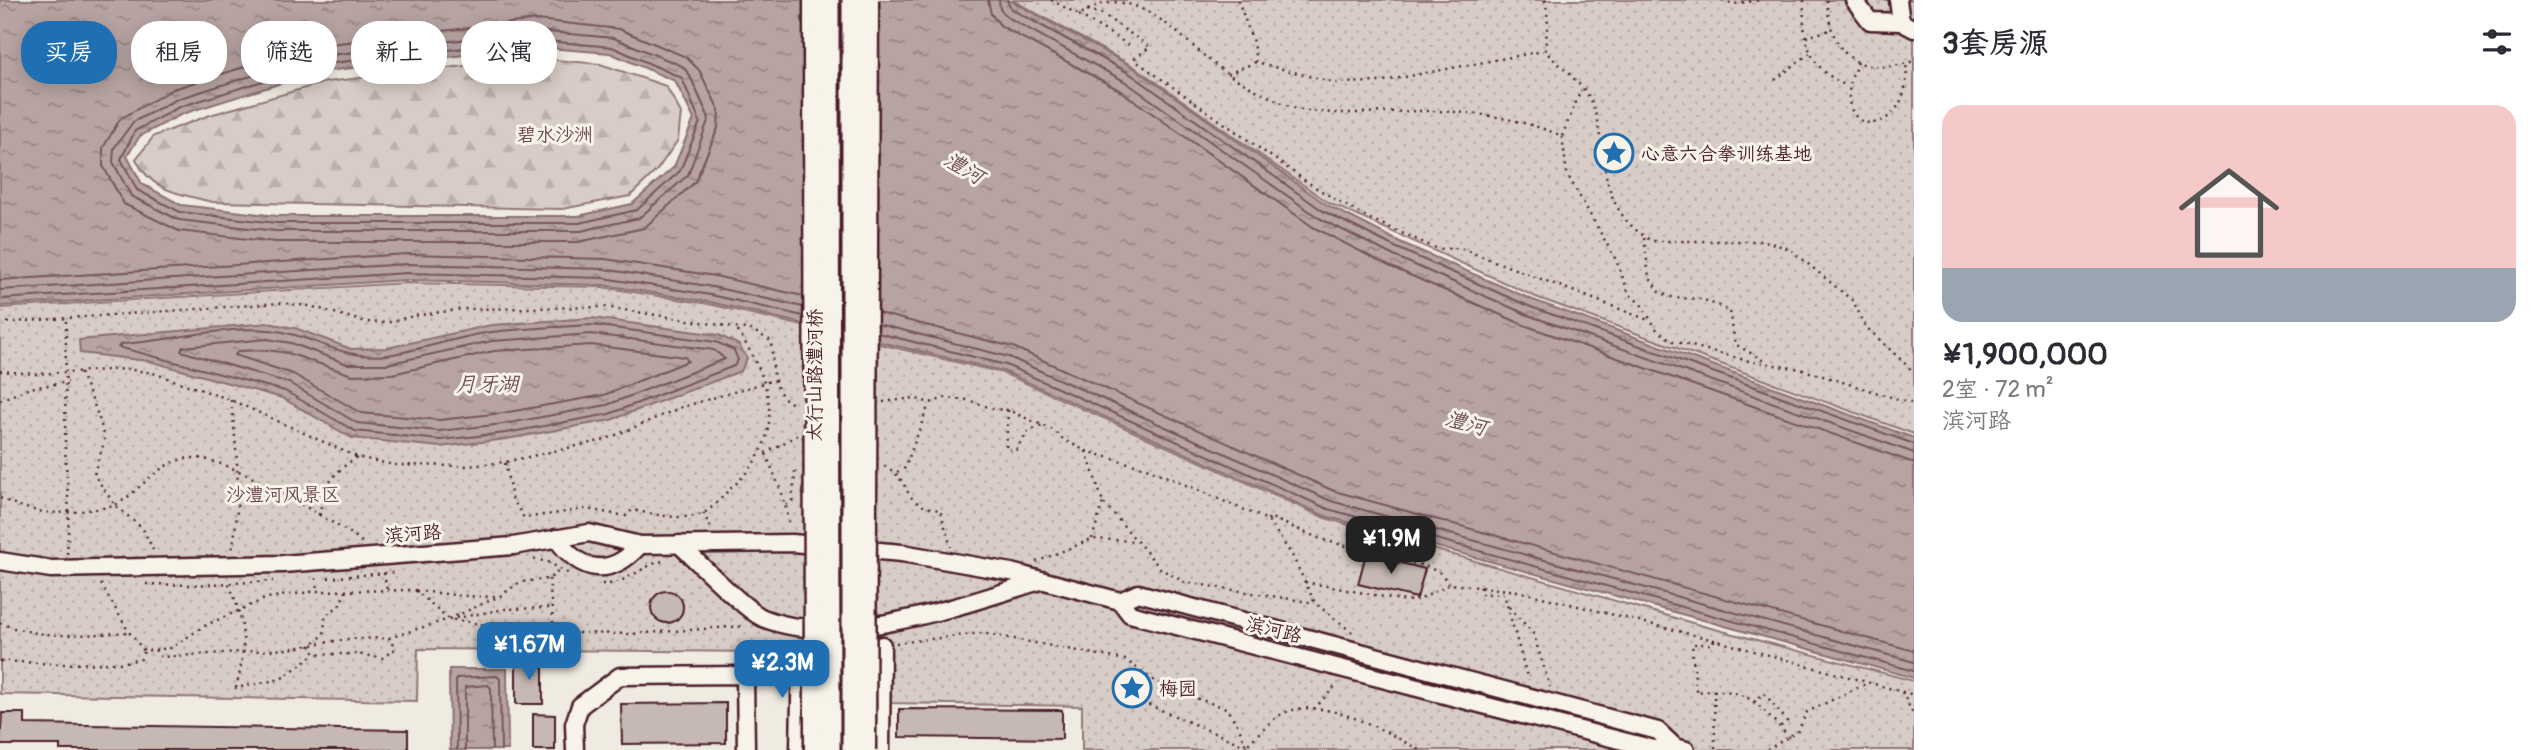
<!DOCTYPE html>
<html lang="zh">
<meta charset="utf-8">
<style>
:root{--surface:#fff;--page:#f7f7f7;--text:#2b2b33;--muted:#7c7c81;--line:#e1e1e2;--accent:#1f6fb2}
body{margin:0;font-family:Pangolin,"LXGW WenKai TC",sans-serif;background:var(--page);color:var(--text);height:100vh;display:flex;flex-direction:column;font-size:26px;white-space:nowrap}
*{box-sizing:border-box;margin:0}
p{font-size:23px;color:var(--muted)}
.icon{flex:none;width:38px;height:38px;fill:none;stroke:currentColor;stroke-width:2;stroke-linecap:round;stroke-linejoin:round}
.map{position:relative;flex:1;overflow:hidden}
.side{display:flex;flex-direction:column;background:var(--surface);width:630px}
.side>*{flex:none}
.top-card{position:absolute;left:21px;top:21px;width:665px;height:63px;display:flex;gap:14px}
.price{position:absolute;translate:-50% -60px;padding:0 16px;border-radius:14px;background:var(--accent);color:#fff;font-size:23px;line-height:46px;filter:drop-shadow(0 2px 4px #0008)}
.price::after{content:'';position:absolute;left:50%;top:42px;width:21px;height:16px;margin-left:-10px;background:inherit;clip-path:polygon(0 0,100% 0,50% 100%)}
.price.selected{background:#222;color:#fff}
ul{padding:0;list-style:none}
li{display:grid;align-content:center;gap:14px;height:371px;padding:0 28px}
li+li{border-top:2px solid var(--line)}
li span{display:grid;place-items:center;height:217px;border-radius:21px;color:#555}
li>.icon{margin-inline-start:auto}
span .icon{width:126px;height:126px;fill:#fffc;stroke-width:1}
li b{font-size:30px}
h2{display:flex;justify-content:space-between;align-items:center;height:84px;padding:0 28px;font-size:30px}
.pill{padding:0 24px;border-radius:28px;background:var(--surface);box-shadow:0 4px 18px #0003;font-size:24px;line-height:63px}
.pill.selected{background:var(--accent);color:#fff}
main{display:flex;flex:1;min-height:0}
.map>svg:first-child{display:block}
.forest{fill:url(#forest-firs);stroke:#917678;stroke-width:2}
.park{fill:url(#park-dots);stroke:#917678;stroke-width:2}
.water{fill:url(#water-ripples);stroke:#8b6f72;stroke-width:2;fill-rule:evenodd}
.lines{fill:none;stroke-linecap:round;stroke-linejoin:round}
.shore{stroke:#76545b;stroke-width:2}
.building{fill:#c6b8b3;stroke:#4a1f2b;stroke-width:2}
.minor-casing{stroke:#4a1f2b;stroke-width:21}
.path{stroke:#4a1f2b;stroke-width:2.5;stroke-dasharray:2 5;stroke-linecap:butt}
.minor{stroke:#f7f3e8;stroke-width:16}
.minor-bridge-casing{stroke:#4a1f2b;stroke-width:21;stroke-linecap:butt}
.secondary-bridge-casing{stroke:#4a1f2b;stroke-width:26;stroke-linecap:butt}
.minor-bridge{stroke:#f7f3e8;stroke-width:16}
.secondary-bridge{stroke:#f7f3e8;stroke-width:21}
.labels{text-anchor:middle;stroke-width:6;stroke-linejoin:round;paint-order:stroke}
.park-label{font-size:19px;fill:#6e4a52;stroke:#f7f3e8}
.poi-label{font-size:19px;fill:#4a1f2b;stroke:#f7f3e8;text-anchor:start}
.street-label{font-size:19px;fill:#4a1f2b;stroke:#f7f3e8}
.water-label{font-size:21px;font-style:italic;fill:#704e55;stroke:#f7f3e8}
</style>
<main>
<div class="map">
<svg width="1914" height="750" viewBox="0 0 1914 750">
<defs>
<pattern id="forest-firs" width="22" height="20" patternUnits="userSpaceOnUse" patternTransform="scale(1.75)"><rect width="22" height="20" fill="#d8cdc6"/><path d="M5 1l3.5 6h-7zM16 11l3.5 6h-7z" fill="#bbb0aa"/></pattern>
<pattern id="park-dots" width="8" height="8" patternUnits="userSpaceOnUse" patternTransform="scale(1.75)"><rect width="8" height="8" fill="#d8cdc6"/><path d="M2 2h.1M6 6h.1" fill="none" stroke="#bbb0aa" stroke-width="1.8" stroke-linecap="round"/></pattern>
<pattern id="water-ripples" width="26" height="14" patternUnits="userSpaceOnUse" patternTransform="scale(1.75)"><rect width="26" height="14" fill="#b7a4a2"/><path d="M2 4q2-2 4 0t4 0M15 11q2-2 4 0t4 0" fill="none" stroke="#978584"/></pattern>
</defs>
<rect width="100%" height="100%" fill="#f0ebe0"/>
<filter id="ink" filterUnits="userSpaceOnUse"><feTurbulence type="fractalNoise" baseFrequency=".0143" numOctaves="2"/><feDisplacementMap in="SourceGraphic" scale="14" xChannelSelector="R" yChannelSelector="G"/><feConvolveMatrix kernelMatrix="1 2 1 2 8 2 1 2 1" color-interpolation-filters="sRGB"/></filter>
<g filter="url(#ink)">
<path class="forest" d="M533,58L600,64L666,86L681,113L678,140L657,170L630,196L562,209L213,202C181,194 151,192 136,159L154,136L210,115L326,82Z"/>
<g class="park">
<polygon points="1012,0 1914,0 1914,434 1536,297 1329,203 1133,66"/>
<polygon points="406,283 602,287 709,304 1003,373 1325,518 1703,626 1914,681 1914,750 1082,750 1082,706 887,703 886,653 418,649 417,701 0,694 0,308"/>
</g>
<g class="water">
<path d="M0,0H1009L1133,67L1327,205L1400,242L1533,300L1914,438V678L1325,516L1003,371L710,302L603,285L406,280L0,306ZM535,47L610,53L675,81L694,119L674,167L632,204L578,216H277L181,205L142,184L127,156L140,136L182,114L317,72Z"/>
<polygon points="592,318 719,335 739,345 747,358 741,371 611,420 507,439 440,447 352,438 282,398 149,361 80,353 79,340 268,323 295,328 351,349 387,348 491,325"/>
<polygon points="449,669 507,669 508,750 450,750"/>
</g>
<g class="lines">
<g class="shore">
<polyline points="988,0 991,14 1001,26 1119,90 1313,227 1389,266 1524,325 1914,463"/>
<polyline points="999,0 1000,9 1007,17 1124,81 1319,218 1394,256 1528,315 1914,453"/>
<polyline points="1007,0 1011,9 1129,73 1323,211 1397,248 1531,307 1914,444"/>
<polygon points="537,20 619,29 686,57 699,70 719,110 718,128 695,182 644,228 578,242 276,242 179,231 124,204 103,166 103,148 120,119 173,89 312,46"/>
<polygon points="537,31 614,38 682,66 689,74 709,118 688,175 639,218 581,231 276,231 179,220 131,196 113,162 114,148 133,122 177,99 312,57"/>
<polygon points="536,40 612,47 682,78 700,122 680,171 637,210 579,223 277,223 180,212 137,190 121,159 135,131 179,107 315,65"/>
<polyline points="0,280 407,254 605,259 715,276 803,296"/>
<polyline points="0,290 407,264 604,269 713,287 803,307"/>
<polyline points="0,299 407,273 603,278 711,295 803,316"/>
<polyline points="878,313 1013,347 1334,491 1914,651"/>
<polyline points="878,324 1009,357 1331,501 1914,662"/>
<path d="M592,325L716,342L734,350L738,360L734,366L609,414L506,433L440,440L355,431L285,391L118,347L121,344C170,341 220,326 269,330C313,334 340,361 387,355C422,350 456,337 491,332C524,328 559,327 592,325Z"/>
<polyline points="878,333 1006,365 1328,509 1914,671"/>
<polygon points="591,334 714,350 725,359 607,405 504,424 439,431 357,423 289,383 181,351 183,347 267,339 291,343 347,364 387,364 492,341"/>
<polygon points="591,345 685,357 688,361 604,395 503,413 439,420 361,413 293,374 235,355 238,351 267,350 288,353 352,375 392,374 494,351"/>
<polyline points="457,750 456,678 497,676 500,679 501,750"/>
<polyline points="465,750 465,687 488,685 491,688 492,750"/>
</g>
</g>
<g class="building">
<polygon points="1366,554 1425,569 1417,598 1358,584"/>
<circle cx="667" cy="607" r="16"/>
<rect x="516" y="660" width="27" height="44"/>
<polygon points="726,703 726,743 622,744 621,704"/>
<polygon points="899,709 1062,710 1062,739 899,737"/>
<polygon points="2,713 25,713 25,724 408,730 408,750 60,750 60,745 0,745"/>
<polygon points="533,714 555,715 555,750 533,750"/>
</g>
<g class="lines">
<defs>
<g id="minor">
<polyline points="1854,0 1870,21 1901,22 1914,29"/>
<polyline points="1898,0 1901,22"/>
<path d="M556,538C581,573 610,578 640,545"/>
<path d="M679,544C696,560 746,611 763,618C840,650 964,604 1040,581"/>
<polyline points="857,549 902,553 1011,572 1120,601 1130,614 1654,749 1675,747 1686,750"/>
<polyline points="0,561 51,569 283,564 513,546 589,533 640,545 792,543 826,546"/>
<polyline points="1120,601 1138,593 1658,731 1675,747"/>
<polyline points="575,750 574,724 580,706 620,676 745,675 746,750"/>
<polyline points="799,750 801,650"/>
<polyline points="881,750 882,645"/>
</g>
</defs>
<use href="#minor" class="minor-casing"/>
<g class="path">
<path d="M1051,0L1079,15C1093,7 1107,0 1124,3C1165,12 1194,52 1228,74C1247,86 1269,97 1289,106C1315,118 1390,111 1422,111C1470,111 1517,117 1562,136L1567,174L1616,260L1629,294L1641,304L1657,330L1673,341L1749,361L1800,369L1914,404"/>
<polyline points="1238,0 1253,42 1256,62 1335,83 1378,82 1543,51"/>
<path d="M1545,0L1548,19L1545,51C1559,66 1589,88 1594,108C1608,159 1597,210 1652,241H1764L1790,249L1853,301L1866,327L1914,372"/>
<polyline points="1722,0 1733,4 1761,0"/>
<path d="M1804,0C1802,41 1808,68 1847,86"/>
<path d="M1827,0C1830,57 1860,78 1914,61"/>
<polyline points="1087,10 1102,14 1150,47 1135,58 1136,61 1313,186 1366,217 1438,249 1460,248 1651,321"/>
<polyline points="1079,15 1129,45"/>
<polyline points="1806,37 1830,30"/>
<path d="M1858,62C1820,142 1914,144 1906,63"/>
<polyline points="1228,74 1256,62"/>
<polyline points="1775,80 1810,53"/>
<polyline points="1562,136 1581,90"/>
<polyline points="1644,238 1649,277 1659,292 1674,298 1702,299 1730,311 1735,344 1768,363"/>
<polyline points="66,321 65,448 69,513 67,555"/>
<path d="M0,323L280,303L310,306L366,322L386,323L413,316L464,309L605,307L752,330L771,341C774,365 769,395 796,405"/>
<polyline points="0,371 35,374 126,369 153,373 231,400 357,457 394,465 468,466 505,462 604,440 682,407 774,380"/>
<path d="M80,373C86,384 106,431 104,442C101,454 96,463 94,475L115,505L143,529L153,550"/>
<polyline points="0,400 30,388 68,382"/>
<path d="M231,400C237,451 242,498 232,550"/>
<polyline points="883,402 914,398 930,403 945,398 968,400 994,409 1008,410 1053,430 1064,440 1086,451 1149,469 1268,520 1292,555 1315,603 1353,633"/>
<polyline points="1008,410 1006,449 1016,450 1028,431 1043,425"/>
<polyline points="1086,451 1103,502 1161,569 1184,582 1315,603"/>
<polyline points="765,453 798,435"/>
<polyline points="766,454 783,496 790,526"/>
<path d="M505,463L512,498L524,518L586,509L626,516L632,510C653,514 681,521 702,514C711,510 723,496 730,489C789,438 774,384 735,327"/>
<path d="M884,466C915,481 897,504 940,510L951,547"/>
<polyline points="897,472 905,468 929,404"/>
<path d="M0,498C34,513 52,516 88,510C96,509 107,508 115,505C141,492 157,460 192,458C228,456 318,515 352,534L362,542"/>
<polyline points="786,505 792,501 796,467"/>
<polyline points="703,513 712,529"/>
<path d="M319,515C326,484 330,475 357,457"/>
<polyline points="1268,520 1269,517 1323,540 1425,566 1439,572 1450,584"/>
<polyline points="1092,539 1103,502"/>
<polyline points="534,559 548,562 569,574"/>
<polyline points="1036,562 1092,539 1137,541"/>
<polyline points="384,573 387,590"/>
<polyline points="316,578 317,591"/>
<polyline points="328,578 398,572"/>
<polyline points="549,579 554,632"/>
<polyline points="1305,582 1406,601 1419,600 1450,584 1518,591 1714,640 1914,695"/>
<polyline points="101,584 129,632 144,651 171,648 204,626 267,598 317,591 415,590 449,619 529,632 631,634 746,626"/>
<polyline points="146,584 192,585 273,581"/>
<path d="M229,584C246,625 247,645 236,688L281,679L315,654"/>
<path d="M602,584C624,586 642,565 663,561"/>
<polyline points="1480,587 1481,594 1504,594 1528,680"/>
<polyline points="346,591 339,606 325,616 324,635 310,645 315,654 357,654 382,658 395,649 389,638"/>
<path d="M416,591C443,593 468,598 496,596"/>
<polyline points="1509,607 1533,633 1550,687"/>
<polyline points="456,618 505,609 551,608"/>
<path d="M0,623C41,640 85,635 129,632"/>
<path d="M1714,640L1713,644H1692L1696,692C1748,686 1756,702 1789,737"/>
<path d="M896,643L982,633L1126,660L1164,688L1226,708L1239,727L1246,746C1257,736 1269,721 1282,714C1321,694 1386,731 1419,750"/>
<polyline points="155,650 161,657 288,649 347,639 389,638 449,619 500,596 520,582 549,579 560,570"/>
<polyline points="0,661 59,664 119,663 141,659 144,651"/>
<polyline points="1714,690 1715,750"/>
<polyline points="1902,692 1914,716"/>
<polyline points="1142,702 1255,750"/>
<polyline points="1754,702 1764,693 1787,721 1780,727"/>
<polyline points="1314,709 1338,683"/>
<polyline points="1767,750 1798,731 1807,712 1868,683"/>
</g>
<use href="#minor" class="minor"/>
<defs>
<g id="minor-bridge">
<polyline points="812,0 813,750"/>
<polyline points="867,750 870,0"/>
</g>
<g id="secondary-bridge">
<polyline points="828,0 829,750"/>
<polyline points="853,0 853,750"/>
</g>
</defs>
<use href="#minor-bridge" class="minor-bridge-casing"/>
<use href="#secondary-bridge" class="secondary-bridge-casing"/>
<use href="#minor-bridge" class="minor-bridge"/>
<use href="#secondary-bridge" class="secondary-bridge"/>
</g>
</g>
<defs>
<symbol id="sight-ring" viewBox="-11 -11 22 22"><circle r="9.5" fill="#f7f3e8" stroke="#1f6fb2" stroke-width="1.5"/><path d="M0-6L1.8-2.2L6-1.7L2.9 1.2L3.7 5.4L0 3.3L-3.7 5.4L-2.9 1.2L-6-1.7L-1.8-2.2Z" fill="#1f6fb2"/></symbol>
</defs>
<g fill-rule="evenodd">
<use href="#sight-ring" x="1592" y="131" width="44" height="44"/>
<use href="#sight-ring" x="1110" y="666" width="44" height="44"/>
</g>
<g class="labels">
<g class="park-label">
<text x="555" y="141">碧水沙洲</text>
<text x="283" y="501">沙澧河风景区</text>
</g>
<g class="poi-label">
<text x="1641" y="160">心意六合拳训练基地</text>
<text x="1159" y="695">梅园</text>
</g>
<g class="street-label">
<text transform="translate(814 375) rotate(-90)" y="7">太行山路澧河桥</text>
<text transform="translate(413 533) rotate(-4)" y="7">滨河路</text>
<text transform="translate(1274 629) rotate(14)" y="7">滨河路</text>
</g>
<g class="water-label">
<text transform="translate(964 168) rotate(31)" y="7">澧河</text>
<text x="487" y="391">月牙湖</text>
<text transform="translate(1466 423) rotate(15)" y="7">澧河</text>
</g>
</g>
</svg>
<b class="price selected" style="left:1391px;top:576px">¥1.9M</b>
<b class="price" style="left:529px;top:682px">¥1.67M</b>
<b class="price" style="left:782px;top:700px">¥2.3M</b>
<div class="top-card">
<a class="pill selected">买房</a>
<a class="pill">租房</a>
<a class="pill">筛选</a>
<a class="pill">新上</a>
<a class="pill">公寓</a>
</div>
</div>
<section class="side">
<h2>3套房源<svg class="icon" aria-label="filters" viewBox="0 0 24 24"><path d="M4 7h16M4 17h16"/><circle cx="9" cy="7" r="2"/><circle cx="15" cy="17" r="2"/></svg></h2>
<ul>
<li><span style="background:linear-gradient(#f6c9c9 75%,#9aa5b1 0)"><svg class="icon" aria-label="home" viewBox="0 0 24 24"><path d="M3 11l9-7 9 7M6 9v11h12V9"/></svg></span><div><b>¥1,900,000</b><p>2室 · 72 m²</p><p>滨河路</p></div></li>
</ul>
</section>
</main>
